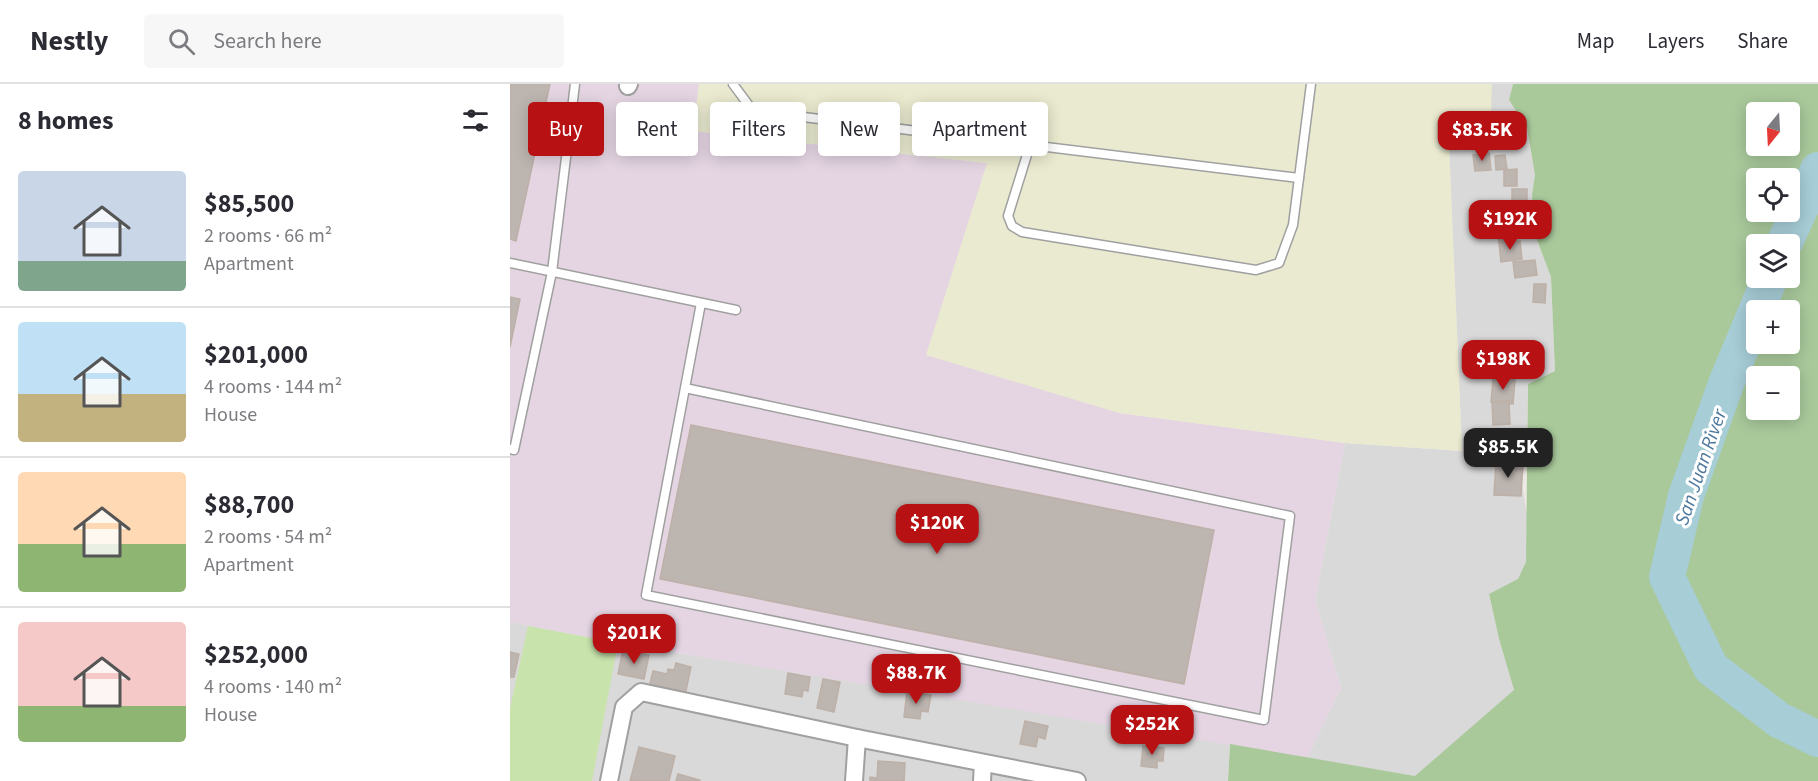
<!DOCTYPE html>
<meta charset="utf-8">
<style>
:root{--surface:#fff;--page:#f7f7f7;--text:#2b2b33;--muted:#7c7c81;--line:#e1e1e2;--accent:#b81114}
body{margin:0;font-family:"Source Sans 3",sans-serif;background:var(--page);color:var(--text);height:100vh;display:flex;flex-direction:column;font-size:22px;white-space:nowrap}
*{box-sizing:border-box;margin:0}
p{font-size:20px;color:var(--muted)}
.icon{flex:none;width:33px;height:33px;fill:none;stroke:currentColor;stroke-width:2;stroke-linecap:round;stroke-linejoin:round}
.map{position:relative;flex:1;overflow:hidden}
.drawer{display:flex;flex-direction:column;background:var(--surface);width:510px}
.drawer>*{flex:none}
.guide{position:absolute;left:18px;top:18px;width:570px;height:54px;display:flex;gap:12px}
.needle{width:39px;rotate:198deg}
.fabs{position:absolute;left:1236px;top:18px;display:grid;gap:12px}
.fabs a{display:grid;place-items:center;width:54px;height:54px;border-radius:6px;background:var(--surface);box-shadow:0 3px 15px #0003;font-size:30px}
.price{position:absolute;translate:-50% -51px;padding:0 14px;border-radius:12px;background:var(--accent);color:#fff;font-size:20px;line-height:39px;filter:drop-shadow(0 2px 3px #0008)}
.price::after{content:'';position:absolute;left:50%;top:36px;width:18px;height:14px;margin-left:-9px;background:inherit;clip-path:polygon(0 0,100% 0,50% 100%)}
.price.on{background:#222;color:#fff}
ul{padding:0;list-style:none}
li{display:flex;align-items:center;gap:18px;height:150px;padding:0 18px}
li+li{border-top:2px solid var(--line)}
li span{display:grid;place-items:center;flex:none;width:168px;height:120px;border-radius:6px;color:#555}
li>.icon{margin-inline-start:auto}
span .icon{width:72px;height:72px;fill:#fffc;stroke-width:1}
li b{font-size:26px}
h2{display:flex;justify-content:space-between;align-items:center;height:72px;padding:0 18px;font-size:26px}
.pill{padding:0 21px;border-radius:6px;background:var(--surface);box-shadow:0 3px 15px #0003;font-size:21px;line-height:54px}
.pill.on{background:var(--accent);color:#fff}
header{display:flex;align-items:center;gap:36px;box-sizing:border-box;height:84px;padding:0 30px;background:var(--surface);border-bottom:2px solid var(--line)}
header strong{font-size:28px}
nav{display:flex;gap:33px;margin-inline-start:auto;font-size:21px}
.search{width:420px;height:54px;background:var(--page);display:flex;align-items:center;gap:15px;box-sizing:border-box;padding:0 21px;border-radius:6px;color:var(--muted);font-size:22px}
main{display:flex;flex:1;min-height:0}
.map>svg:first-child{display:block}
.residential{fill:#dad9d9}
.industrial{fill:#e5d5e3}
.farmland{fill:#e9eacf}
.grass{fill:#c8e3ac}
.forest{fill:#a9c99b;fill-rule:evenodd}
.lines{fill:none;stroke-linecap:round;stroke-linejoin:round}
.river{stroke:#a7cdd7;stroke-width:36}
.building{fill:#bdb5b0;stroke:#bdb0a7;stroke-width:1.5}
.lane-casing{stroke:#a0a0a0;stroke-width:11}
.street-casing{stroke:#a0a0a0;stroke-width:20}
.lane{stroke:#fff;stroke-width:8}
.street{stroke:#fff;stroke-width:16}
.labels{text-anchor:middle;stroke-width:6;stroke-linejoin:round;paint-order:stroke}
.water-label{font-size:20px;font-style:italic;fill:#4e779c;stroke:#fff}
</style>
<header>
<strong>Nestly</strong>
<div class="search"><svg class="icon" aria-label="search" viewBox="0 0 24 24"><circle cx="10" cy="10" r="6"/><path d="M15 15l6 6"/></svg>Search here</div>
<nav><a>Map</a><a>Layers</a><a>Share</a></nav>
</header>
<main>
<section class="drawer">
<h2>8 homes<svg class="icon" aria-label="filters" viewBox="0 0 24 24"><path d="M4 7h16M4 17h16"/><circle cx="9" cy="7" r="2"/><circle cx="15" cy="17" r="2"/></svg></h2>
<ul>
<li><span style="background:linear-gradient(#c9d6e8 75%,#7fa58c 0)"><svg class="icon" aria-label="home" viewBox="0 0 24 24"><path d="M3 11l9-7 9 7M6 9v11h12V9"/></svg></span><div><b>$85,500</b><p>2 rooms · 66 m²</p><p>Apartment</p></div></li>
<li><span style="background:linear-gradient(#bfe0f5 60%,#c2b280 0)"><svg class="icon" aria-label="home" viewBox="0 0 24 24"><path d="M3 11l9-7 9 7M6 9v11h12V9"/></svg></span><div><b>$201,000</b><p>4 rooms · 144 m²</p><p>House</p></div></li>
<li><span style="background:linear-gradient(#ffd9b3 60%,#8fb573 0)"><svg class="icon" aria-label="home" viewBox="0 0 24 24"><path d="M3 11l9-7 9 7M6 9v11h12V9"/></svg></span><div><b>$88,700</b><p>2 rooms · 54 m²</p><p>Apartment</p></div></li>
<li><span style="background:linear-gradient(#f6c9c9 70%,#8fb573 0)"><svg class="icon" aria-label="home" viewBox="0 0 24 24"><path d="M3 11l9-7 9 7M6 9v11h12V9"/></svg></span><div><b>$252,000</b><p>4 rooms · 140 m²</p><p>House</p></div></li>
</ul>
</section>
<div class="map">
<svg width="1308" height="697" viewBox="0 0 1308 697">
<rect width="100%" height="100%" fill="#ede9e3"/>
<g class="residential">
<polygon points="948,0 1003,0 999,16 1017,44 1025,91 1022,110 1024,148 1041,193 1045,287 1018,300 1017,359 1012,400 1017,431 1017,478 1006,499 979,511 989,555 1004,606 1106,633 905,692 797,674 831,604 805,516 835,359 952,367 938,37"/>
<polygon points="0,538 108,559 720,660 718,697 0,697"/>
</g>
<polygon class="industrial" points="0,0 189,0 184,47 477,79 609,329 835,359 805,516 831,604 797,674 108,559 0,538"/>
<polygon class="farmland" points="189,0 982,0 981,29 938,38 952,367 835,359 609,329 416,271 477,79 183,47"/>
<polygon class="grass" points="18,542 108,559 82,697 0,697 0,624"/>
<path class="forest" d="M1003,0H1308V697H718L720,660L905,692L1004,606L989,555L979,510L1008,495L1016,478L1018,300L1045,287L1041,193L1024,148L1022,110L1025,91L1017,44L999,16ZM1246,28H1280V62H1246ZM1246,94H1280V128H1246ZM1246,160H1280V194H1246ZM1246,226H1280V260H1246ZM1246,292H1280V326H1246Z"/>
<g class="lines">
<g class="river">
<polyline points="1274,160 1308,86"/>
<polyline points="1260,194 1216,300 1176,412 1157,493 1201,584 1269,636 1308,655"/>
</g>
</g>
<g class="building">
<polygon points="0,0 40,0 6,157 0,155"/>
<polygon points="979,69 981,86 965,87 963,71"/>
<polygon points="995,71 997,85 986,86 985,72"/>
<polygon points="1007,85 1007,102 994,102 994,86"/>
<polygon points="1002,105 1017,105 1017,121 1002,122"/>
<polygon points="1014,122 1016,135 982,140 980,126"/>
<polygon points="1001,140 1005,156 989,159 986,143"/>
<polygon points="1010,157 1012,175 991,178 989,159"/>
<polygon points="1025,176 1027,191 1005,194 1003,178"/>
<polygon points="1024,200 1036,200 1035,219 1023,218"/>
<polygon points="0,213 10,215 0,263"/>
<polygon points="983,295 1005,296 1003,320 981,318"/>
<polygon points="999,317 1000,340 983,341 982,318"/>
<polygon points="181,341 704,446 674,600 150,495"/>
<polygon points="986,377 1013,379 1011,412 984,411"/>
<polygon points="113,566 139,571 134,595 108,590"/>
<polygon points="0,568 9,570 4,593 0,593"/>
<polygon points="166,579 181,583 175,611 139,604 143,587 157,590 158,585 164,586"/>
<polygon points="278,589 300,593 298,607 293,606 292,613 275,610"/>
<polygon points="313,595 330,598 324,628 307,624"/>
<polygon points="397,607 421,611 418,628 411,627 410,635 394,633"/>
<polygon points="515,637 538,642 535,655 528,653 526,663 510,660"/>
<polygon points="633,662 654,664 653,677 647,677 647,684 631,682"/>
<polygon points="129,663 165,672 159,697 120,697"/>
<polygon points="368,677 395,679 394,697 360,697 360,693 367,694"/>
<polygon points="168,690 190,696 190,697 166,697"/>
</g>
<g class="lines">
<defs>
<g id="lane">
<polyline points="223,0 240,23 269,30 789,94"/>
<polyline points="520,61 498,132 502,142 512,148 746,186 769,179 783,141 801,0"/>
<polyline points="0,179 226,226"/>
<polyline points="175,304 780,432 754,636 136,511 191,219"/>
<polyline points="0,365 4,366 42,188 65,0"/>
</g>
<g id="street">
<polyline points="118,2 119,0"/>
<polyline points="99,697 114,623 131,608 347,654 567,697"/>
<polyline points="344,697 347,654"/>
<polyline points="472,697 473,679"/>
</g>
</defs>
<use href="#lane" class="lane-casing"/>
<use href="#street" class="street-casing"/>
<use href="#lane" class="lane"/>
<use href="#street" class="street"/>
</g>
<g class="labels">
<g class="water-label">
<text transform="translate(1190 383) rotate(-71)" y="7">San Juan River</text>
</g>
</g>
</svg>
<div class="fabs">
<a><svg class="needle" viewBox="-14 -14 28 28"><path d="M0-13l5 13h-10z" fill="#e53935"/><path d="M0 13l5-13h-10z" fill="#7c7c81"/></svg></a>
<a><svg class="icon" aria-label="locate" viewBox="0 0 24 24"><circle cx="12" cy="12" r="6"/><path d="M12 2v4M12 18v4M2 12h4M18 12h4"/></svg></a>
<a><svg class="icon" aria-label="layers" viewBox="0 0 24 24"><path d="M12 4l9 5-9 5-9-5zM3 14l9 5 9-5"/></svg></a>
<a>+</a>
<a>−</a>
</div>
<b class="price" style="left:972px;top:78px">$83.5K</b>
<b class="price" style="left:1000px;top:167px">$192K</b>
<b class="price" style="left:993px;top:307px">$198K</b>
<b class="price on" style="left:998px;top:395px">$85.5K</b>
<b class="price" style="left:427px;top:471px">$120K</b>
<b class="price" style="left:124px;top:581px">$201K</b>
<b class="price" style="left:406px;top:621px">$88.7K</b>
<b class="price" style="left:642px;top:672px">$252K</b>
<div class="guide">
<a class="pill on">Buy</a>
<a class="pill">Rent</a>
<a class="pill">Filters</a>
<a class="pill">New</a>
<a class="pill">Apartment</a>
</div>
</div>
</main>
